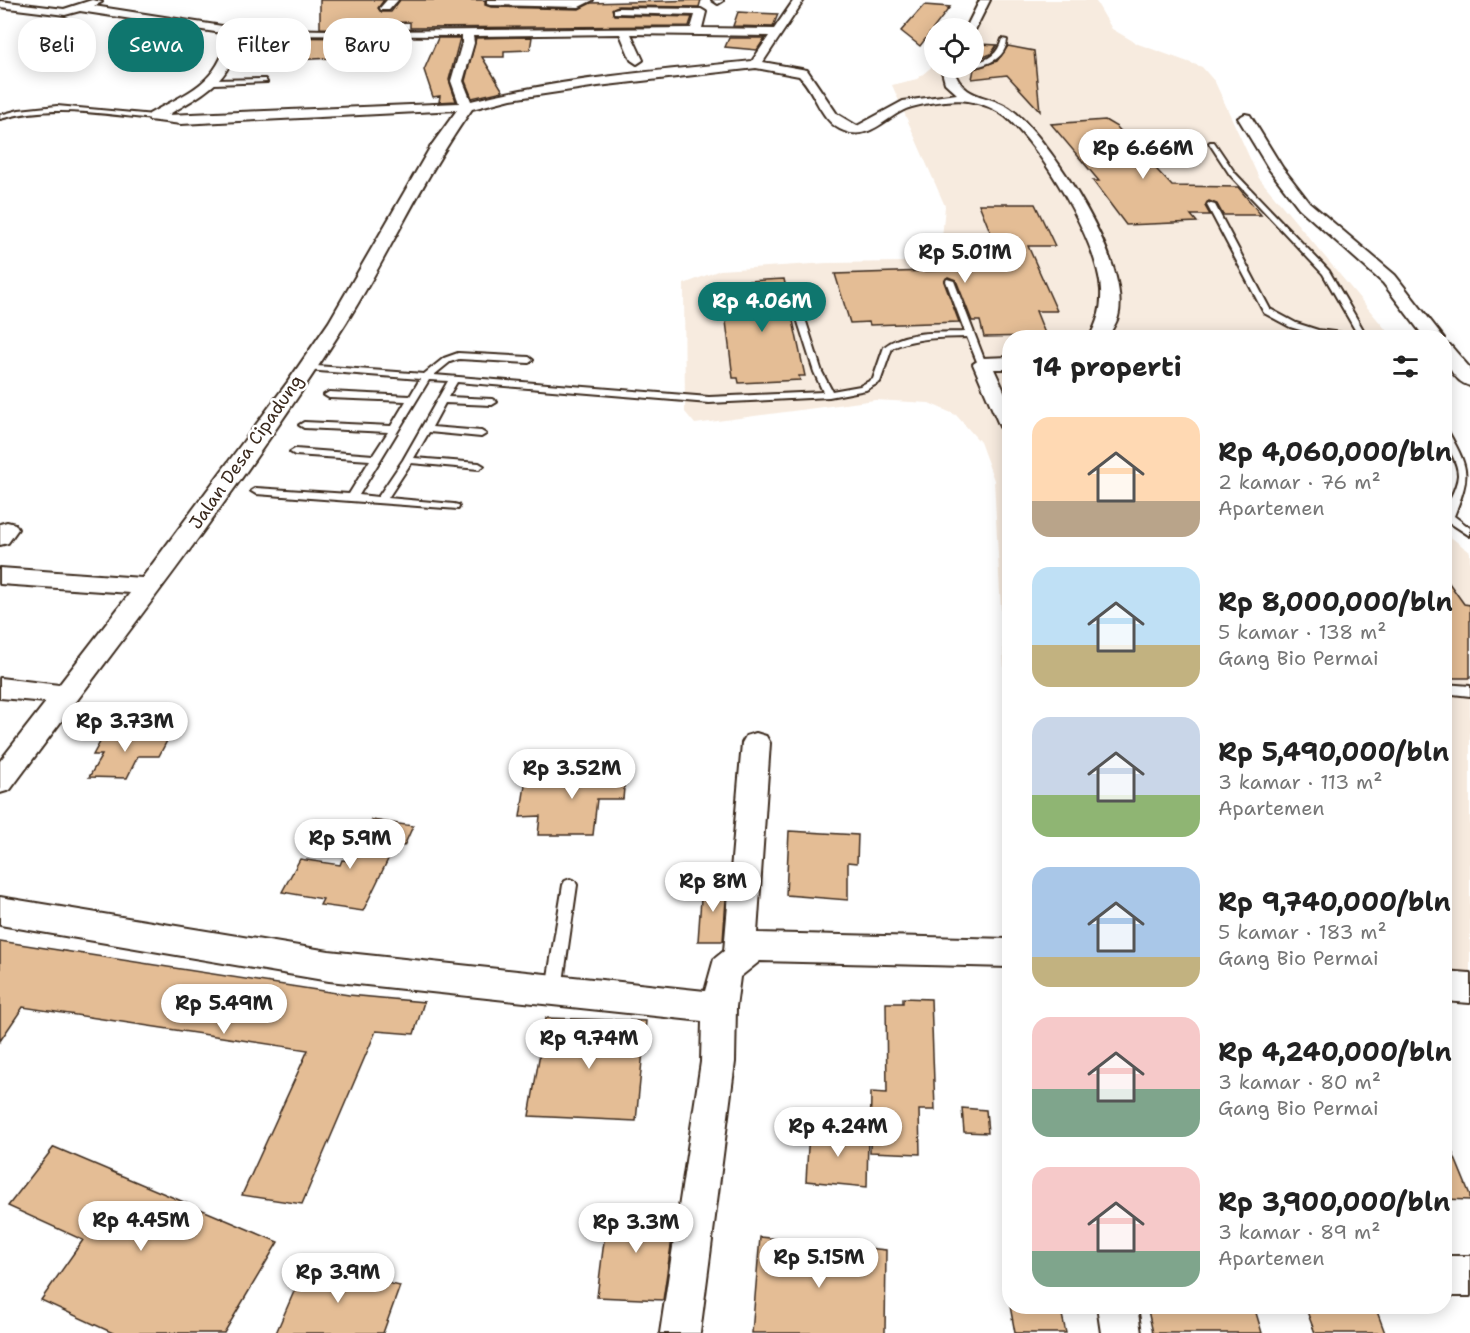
<!DOCTYPE html>
<html lang="id">
<meta charset="utf-8">
<style>
:root{--surface:#fff;--page:#f2f2f2;--text:#222;--muted:#767676;--accent:#0f766e}
body{margin:0;font-family:"Shantell Sans",sans-serif;background:var(--page);color:var(--text);height:100vh;display:flex;flex-direction:column;font-size:22px;white-space:nowrap}
*{box-sizing:border-box;margin:0}
p{font-size:20px;color:var(--muted)}
.icon{flex:none;width:33px;height:33px;fill:none;stroke:currentColor;stroke-width:2;stroke-linecap:round;stroke-linejoin:round}
.map{position:relative;flex:1;overflow:hidden}
.side{position:absolute;left:1002px;top:330px;width:450px;height:984px;display:flex;flex-direction:column;background:var(--surface);border-radius:24px;box-shadow:0 3px 15px #0003}
.side>*{flex:none}
.top-card{position:absolute;left:18px;top:18px;width:570px;height:54px;display:flex;gap:12px}
.buttons{position:absolute;left:924px;top:18px;display:grid;gap:12px}
.buttons a{display:grid;place-items:center;width:60px;height:60px;border-radius:50%;background:var(--surface);box-shadow:0 3px 15px #0003;font-size:30px}
.price{position:absolute;translate:-50% -51px;padding:0 14px;border-radius:21px;background:#fff;color:#222;font-size:20px;line-height:39px;filter:drop-shadow(0 2px 3px #0008)}
.price::after{content:'';position:absolute;left:50%;top:36px;width:18px;height:14px;margin-left:-9px;background:inherit;clip-path:polygon(0 0,100% 0,50% 100%)}
.price.active{background:var(--accent);color:#fff}
ul{padding:0;list-style:none}
li{display:flex;align-items:center;gap:18px;height:150px;padding:0 30px}
li span{display:grid;place-items:center;flex:none;width:168px;height:120px;border-radius:18px;color:#555}
li>.icon{margin-inline-start:auto}
span .icon{width:72px;height:72px;fill:#fffc;stroke-width:1}
li b{font-size:26px}
h2{display:flex;justify-content:space-between;align-items:center;height:72px;padding:0 30px;font-size:26px}
.chip{padding:0 21px;border-radius:24px;background:var(--surface);box-shadow:0 3px 15px #0003;font-size:21px;line-height:54px}
.chip.active{background:var(--accent);color:#fff}
.map>svg:first-child{display:block}
.built{fill:#f7ebdf}
.building{fill:#e4bd95;stroke:#3b2a1e;stroke-width:1.5}
.lines{fill:none;stroke-linecap:round;stroke-linejoin:round}
.service-casing{stroke:#3b2a1e;stroke-width:4}
.minor-casing{stroke:#3b2a1e;stroke-width:4}
.service{fill:#fff;fill-rule:evenodd}
.minor{fill:#fff;fill-rule:evenodd}
.labels{text-anchor:middle;stroke-width:5;stroke-linejoin:round;paint-order:stroke}
.street-label{font-size:18px;fill:#3b2a1e;stroke:#fff}
</style>
<div class="map">
<svg width="1470" height="1333" viewBox="0 0 1470 1333">
<rect width="100%" height="100%" fill="#fff"/>
<filter id="ink" filterUnits="userSpaceOnUse"><feTurbulence type="fractalNoise" baseFrequency=".0167" numOctaves="2"/><feDisplacementMap in="SourceGraphic" scale="12" xChannelSelector="R" yChannelSelector="G"/><feConvolveMatrix kernelMatrix="1 2 1 2 8 2 1 2 1" color-interpolation-filters="sRGB"/></filter>
<g filter="url(#ink)">
<g class="built">
<polygon points="977,0 1095,0 1112,29 1138,44 1202,67 1215,82 1259,178 1392,337 1010,338 1009,761 994,480 980,442 956,415 929,403 875,400 695,424 685,412 684,284 720,270 827,263 905,262 941,249 945,206 892,85 917,79 934,65 934,68 974,68 974,28 963,28"/>
<polygon points="1444,532 1470,552 1470,978 1445,976"/>
</g>
<g class="building">
<polygon points="320,0 384,0 378,8 381,12 391,12 400,0 485,0 485,5 491,7 579,9 591,3 701,0 699,7 618,6 612,9 614,15 692,17 689,26 410,28 410,22 381,23 371,29 320,28"/>
<polygon points="924,5 950,7 920,46 901,31"/>
<polygon points="738,12 755,13 778,14 773,27 733,26"/>
<polygon points="245,37 364,38 358,52 349,52 349,57 242,63 241,43"/>
<polygon points="532,37 530,50 504,51 504,57 482,57 503,91 472,98 465,81 476,38"/>
<polygon points="438,38 460,38 449,80 456,101 439,102 440,96 433,97 424,70"/>
<polygon points="729,38 765,38 757,50 725,47"/>
<polygon points="979,44 997,45 991,54 976,60"/>
<polygon points="1008,46 1034,51 1040,111 1007,75 972,79 974,69 997,61"/>
<polygon points="1105,120 1117,127 1172,186 1238,187 1261,215 1223,215 1217,204 1209,201 1205,206 1210,215 1191,215 1197,222 1126,225 1093,181 1099,181 1051,124"/>
<polygon points="979,204 1035,204 1055,246 1028,246 1057,311 1036,311 1046,336 984,337 980,321 972,321 956,280 948,277 944,282 959,322 870,325 869,322 850,323 835,274 957,270 954,261 1002,261"/>
<polygon points="784,279 805,376 799,376 800,380 739,383 738,378 733,378 724,305 733,301 729,282"/>
<polygon points="1444,576 1464,604 1470,605 1470,678 1444,678"/>
<polygon points="105,733 170,735 159,756 138,756 127,778 89,777 102,755 93,755"/>
<polygon points="626,766 623,799 597,799 593,835 538,835 540,816 520,817 526,779 581,778 582,767"/>
<polygon points="372,820 413,826 404,846 395,845 363,911 320,905 323,899 282,892 300,859 340,865 342,860 351,861"/>
<polygon points="789,831 858,835 857,863 848,862 848,900 786,895"/>
<polygon points="702,885 727,885 723,941 698,941"/>
<polygon points="0,941 349,995 424,1002 414,1034 376,1031 302,1204 242,1195 308,1050 23,1007 0,1041"/>
<polygon points="903,998 931,999 935,1110 919,1110 920,1154 870,1152 871,1092 887,1093 886,1003 903,1003"/>
<polygon points="546,1018 646,1021 636,1121 529,1116"/>
<polygon points="962,1108 986,1110 988,1133 964,1132"/>
<polygon points="809,1130 868,1135 867,1187 806,1181"/>
<polygon points="1445,1134 1470,1195 1470,1200 1444,1199"/>
<polygon points="54,1147 278,1242 224,1333 113,1333 41,1300 83,1240 8,1206"/>
<polygon points="608,1209 676,1212 663,1300 597,1297"/>
<polygon points="760,1237 886,1250 885,1333 752,1333"/>
<polygon points="306,1264 400,1286 383,1333 276,1333"/>
<polygon points="1010,1306 1060,1306 1066,1333 1015,1333"/>
<polygon points="1147,1306 1254,1306 1262,1333 1153,1333"/>
<polygon points="1305,1306 1375,1306 1385,1333 1315,1333"/>
</g>
<g class="lines">
<defs>
<g id="service">
<path d="M1002,39L1007,40C1005,58 990,64 974,67V63C989,60 998,54 1002,39Z"/>
<polygon points="953,68 964,68 947,72 944,70"/>
<polygon points="265,79 267,82 214,84 211,82 214,80"/>
<path d="M57,106L154,115L157,117L154,119C99,114 54,104 0,119V115L19,110Z"/>
<polygon points="1210,142 1214,142 1235,173 1329,271 1368,338 1338,338 1317,335 1290,327 1264,313 1207,205 1208,203 1215,205 1270,309 1296,323 1318,330 1358,335 1323,274 1230,175 1209,143"/>
<path d="M947,279L954,281L986,364L985,366H979L978,364L967,337C941,338 916,337 892,348L880,382L866,390L829,397L709,403L457,382L448,397L492,399L497,402L492,405L445,403L432,427L481,431L486,434L481,437L429,432L414,458L479,463L484,466L479,469L411,463L388,498L454,504L458,505L459,507L458,509L256,494L251,491L256,488L349,494L370,460L295,455L290,452L295,449L373,455L388,432L304,428L299,425L304,422L391,426L406,401L329,398L324,395L329,392L410,396L420,379L306,370L302,367L303,365L424,374L444,358L458,353L529,357L533,360L529,363L459,359L450,362L434,375L709,397L823,392L814,372L793,306L797,304L801,306L822,372L832,391L860,386L873,379L884,347C905,330 939,333 965,332L946,281ZM429,380L448,381L403,460L378,497L359,495Z"/>
<path d="M1444,430L1449,433C1470,471 1470,475 1454,516L1470,528V536L1444,519C1444,505 1457,491 1458,475C1458,458 1444,447 1444,430Z"/>
<polygon points="1444,684 1470,686 1470,696 1444,693"/>
<polygon points="570,879 575,881 577,885 562,989 559,994 554,996 549,994 546,989 563,885 565,881"/>
</g>
<g id="minor">
<path d="M92,0L102,2L94,6L235,28L371,31L691,28L695,15L614,13V9L618,8L701,9L706,12L702,28L774,29L794,0H804L763,62L807,70L837,114L857,126L903,101L957,94L945,83L941,68H953C964,104 993,92 1016,113C1054,147 1132,265 1118,317C1116,324 1111,331 1107,338H1089C1098,321 1102,309 1101,290C1098,242 1042,148 1006,117C996,109 981,103 968,101C955,98 918,104 906,109C885,118 869,141 844,131C820,122 816,92 799,76L756,68L598,86L511,99L472,109C423,177 390,253 346,323C244,485 124,636 10,790L0,793V761L46,702L0,698V678L59,685L130,593L0,584V568L142,578L287,383L329,322L431,146L457,110L181,124L149,120V114C188,92 220,83 228,34L80,11L65,15L0,7V1L64,9ZM620,34L631,60L637,64L643,60L631,34L769,36L752,61C658,71 563,78 471,101L463,81L474,43L473,36ZM239,35L462,36V43L451,81L459,103L168,115C205,92 232,82 239,35Z"/>
<polygon points="387,0 398,0 389,10 381,10 380,8"/>
<polygon points="487,0 593,0 579,7 491,5 487,4"/>
<polygon points="712,0 723,0 723,1 718,4"/>
<polygon points="980,0 990,0 975,30 966,28"/>
<polygon points="1245,114 1250,115 1282,167 1309,202 1395,275 1444,338 1425,338 1383,283 1299,208 1269,169 1238,118"/>
<path d="M1444,344L1450,345L1470,368V386C1452,381 1444,360 1444,344Z"/>
<polygon points="1010,357 1010,369 994,369 1010,404 1010,433 1000,427 973,364 982,358"/>
<polygon points="7,522 15,524 18,529 8,543 0,545 0,524"/>
<polygon points="756,733 766,736 770,743 757,933 1010,939 1010,967 760,961 740,977 736,1007 735,1062 700,1333 660,1333 701,1062 702,1021 329,981 0,925 0,897 329,951 705,991 714,959 724,951 742,743 746,736"/>
<polygon points="1444,971 1470,973 1470,1003 1444,1001"/>
<rect x="1444" y="1256" width="26" height="40"/>
<polygon points="1097,1306 1137,1306 1141,1333 1101,1333"/>
</g>
</defs>
<use href="#service" class="service-casing"/>
<use href="#minor" class="minor-casing"/>
<use href="#service" class="service"/>
<use href="#minor" class="minor"/>
</g>
</g>
<g class="labels">
<g class="street-label">
<text transform="translate(246 452) rotate(-55)" y="6">Jalan Desa Cipadung</text>
</g>
</g>
</svg>
<div class="buttons">
<a><svg class="icon" aria-label="locate" viewBox="0 0 24 24"><circle cx="12" cy="12" r="6"/><path d="M12 2v4M12 18v4M2 12h4M18 12h4"/></svg></a>
</div>
<b class="price" style="left:1143px;top:180px">Rp 6.66M</b>
<b class="price" style="left:965px;top:284px">Rp 5.01M</b>
<b class="price active" style="left:762px;top:333px">Rp 4.06M</b>
<b class="price" style="left:125px;top:753px">Rp 3.73M</b>
<b class="price" style="left:572px;top:800px">Rp 3.52M</b>
<b class="price" style="left:350px;top:870px">Rp 5.9M</b>
<b class="price" style="left:713px;top:913px">Rp 8M</b>
<b class="price" style="left:224px;top:1035px">Rp 5.49M</b>
<b class="price" style="left:589px;top:1070px">Rp 9.74M</b>
<b class="price" style="left:838px;top:1158px">Rp 4.24M</b>
<b class="price" style="left:141px;top:1252px">Rp 4.45M</b>
<b class="price" style="left:636px;top:1254px">Rp 3.3M</b>
<b class="price" style="left:819px;top:1289px">Rp 5.15M</b>
<b class="price" style="left:338px;top:1304px">Rp 3.9M</b>
<div class="top-card">
<a class="chip">Beli</a>
<a class="chip active">Sewa</a>
<a class="chip">Filter</a>
<a class="chip">Baru</a>
</div>
<section class="side">
<h2>14 properti<svg class="icon" aria-label="filters" viewBox="0 0 24 24"><path d="M4 7h16M4 17h16"/><circle cx="9" cy="7" r="2"/><circle cx="15" cy="17" r="2"/></svg></h2>
<ul>
<li><span style="background:linear-gradient(#ffd9b3 70%,#b9a48a 0)"><svg class="icon" aria-label="home" viewBox="0 0 24 24"><path d="M3 11l9-7 9 7M6 9v11h12V9"/></svg></span><div><b>Rp 4,060,000/bln</b><p>2 kamar · 76 m²</p><p>Apartemen</p></div></li>
<li><span style="background:linear-gradient(#bfe0f5 65%,#c2b280 0)"><svg class="icon" aria-label="home" viewBox="0 0 24 24"><path d="M3 11l9-7 9 7M6 9v11h12V9"/></svg></span><div><b>Rp 8,000,000/bln</b><p>5 kamar · 138 m²</p><p>Gang Bio Permai</p></div></li>
<li><span style="background:linear-gradient(#c9d6e8 65%,#8fb573 0)"><svg class="icon" aria-label="home" viewBox="0 0 24 24"><path d="M3 11l9-7 9 7M6 9v11h12V9"/></svg></span><div><b>Rp 5,490,000/bln</b><p>3 kamar · 113 m²</p><p>Apartemen</p></div></li>
<li><span style="background:linear-gradient(#a9c7e8 75%,#c2b280 0)"><svg class="icon" aria-label="home" viewBox="0 0 24 24"><path d="M3 11l9-7 9 7M6 9v11h12V9"/></svg></span><div><b>Rp 9,740,000/bln</b><p>5 kamar · 183 m²</p><p>Gang Bio Permai</p></div></li>
<li><span style="background:linear-gradient(#f6c9c9 60%,#7fa58c 0)"><svg class="icon" aria-label="home" viewBox="0 0 24 24"><path d="M3 11l9-7 9 7M6 9v11h12V9"/></svg></span><div><b>Rp 4,240,000/bln</b><p>3 kamar · 80 m²</p><p>Gang Bio Permai</p></div></li>
<li><span style="background:linear-gradient(#f6c9c9 70%,#7fa58c 0)"><svg class="icon" aria-label="home" viewBox="0 0 24 24"><path d="M3 11l9-7 9 7M6 9v11h12V9"/></svg></span><div><b>Rp 3,900,000/bln</b><p>3 kamar · 89 m²</p><p>Apartemen</p></div></li>
</ul>
</section>
</div>
